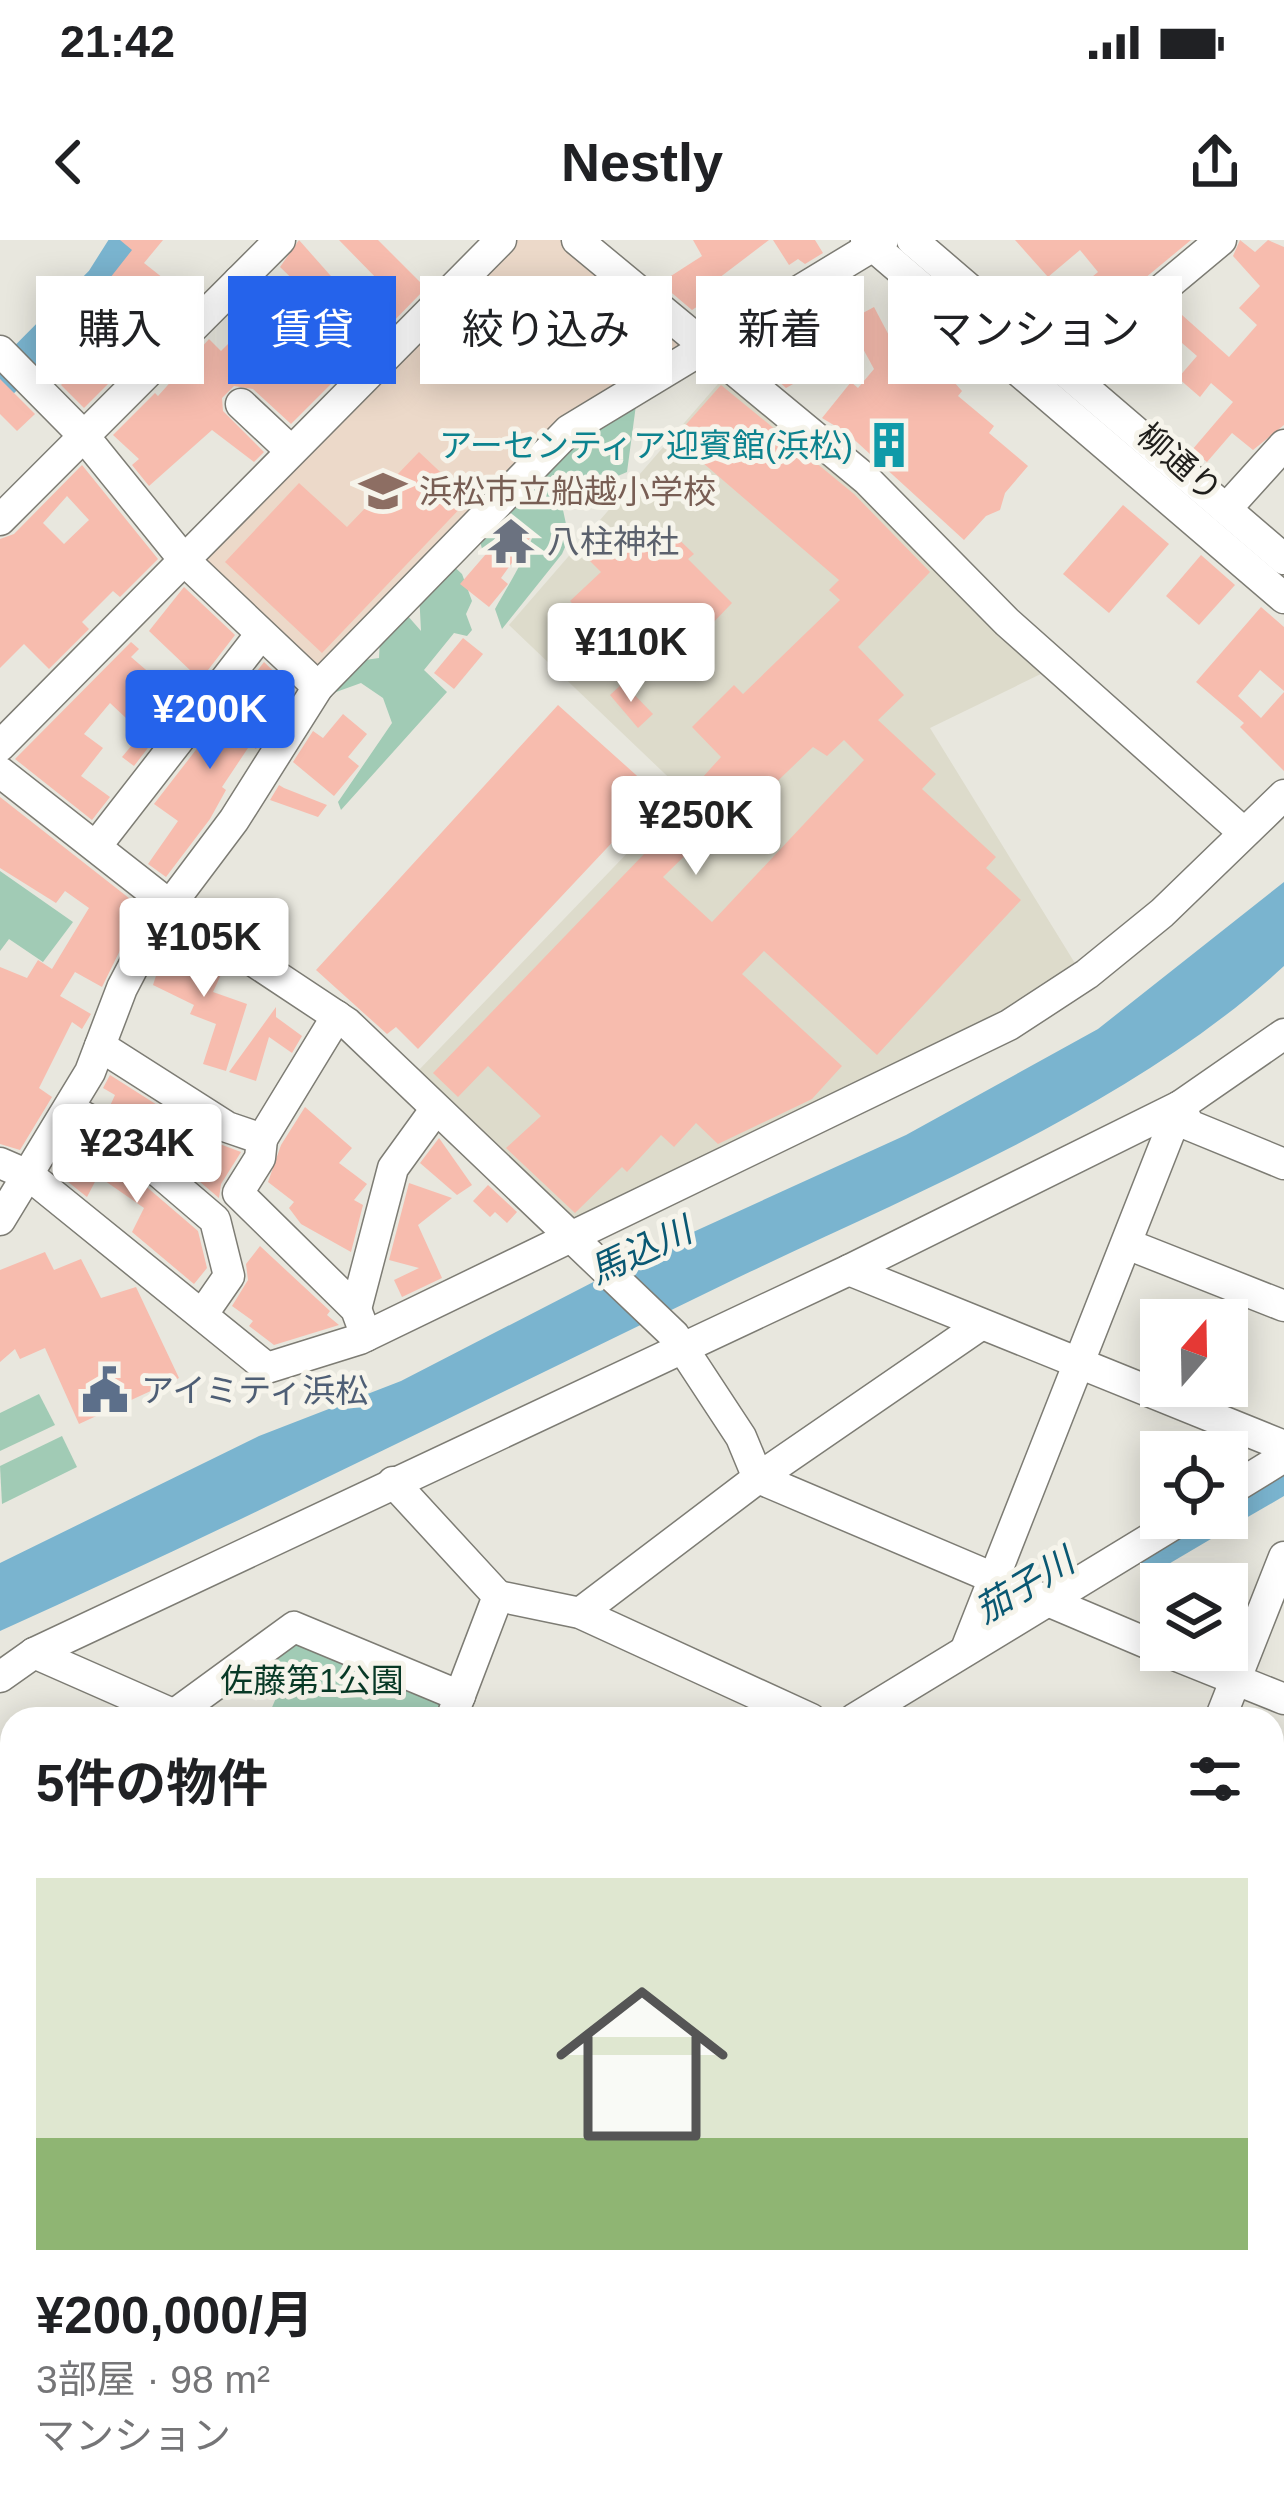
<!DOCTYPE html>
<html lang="ja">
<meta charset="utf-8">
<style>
:root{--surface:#fff;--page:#f2f2f2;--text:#202124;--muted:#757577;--line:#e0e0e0;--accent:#2563eb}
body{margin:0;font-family:Arial,"Noto Sans JP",sans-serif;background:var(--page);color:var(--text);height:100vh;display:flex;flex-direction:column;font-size:45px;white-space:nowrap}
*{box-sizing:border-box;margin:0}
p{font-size:39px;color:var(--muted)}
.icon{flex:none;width:66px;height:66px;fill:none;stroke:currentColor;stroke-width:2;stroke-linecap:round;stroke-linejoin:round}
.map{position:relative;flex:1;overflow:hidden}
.side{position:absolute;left:0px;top:1467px;width:1284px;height:807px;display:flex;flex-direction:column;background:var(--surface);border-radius:36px 36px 0 0;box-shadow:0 6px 30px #0003}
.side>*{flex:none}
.hud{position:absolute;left:36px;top:36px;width:1212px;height:108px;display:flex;gap:24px}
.needle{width:78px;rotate:20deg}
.fabs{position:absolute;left:1140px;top:1059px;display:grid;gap:24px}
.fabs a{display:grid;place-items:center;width:108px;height:108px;border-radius:0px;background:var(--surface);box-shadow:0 6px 30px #0003;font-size:60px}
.price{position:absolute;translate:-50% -102px;padding:0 27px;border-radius:12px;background:#fff;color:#222;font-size:39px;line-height:78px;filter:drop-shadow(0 3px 6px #0008)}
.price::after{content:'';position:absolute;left:50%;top:72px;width:36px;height:27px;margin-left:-18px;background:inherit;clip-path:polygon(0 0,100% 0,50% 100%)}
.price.active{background:var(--accent);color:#fff}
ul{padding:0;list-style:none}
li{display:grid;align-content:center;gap:24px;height:636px;padding:0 36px}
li+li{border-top:3px solid var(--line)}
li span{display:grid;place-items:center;height:372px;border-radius:0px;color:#555}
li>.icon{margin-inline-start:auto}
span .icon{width:216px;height:216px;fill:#fffc;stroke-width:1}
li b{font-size:51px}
h2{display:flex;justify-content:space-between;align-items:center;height:144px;padding:0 36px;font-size:51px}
.chip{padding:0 42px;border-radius:0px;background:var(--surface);box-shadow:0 6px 30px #0003;font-size:42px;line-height:108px}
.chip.active{background:var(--accent);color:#fff}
.status{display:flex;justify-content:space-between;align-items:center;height:84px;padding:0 60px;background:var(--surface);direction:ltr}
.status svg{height:33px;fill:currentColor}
header{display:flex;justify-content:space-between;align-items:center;height:156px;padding:0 36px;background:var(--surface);font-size:54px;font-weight:800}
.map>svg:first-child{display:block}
.built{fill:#dddbcb}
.education{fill:#ecd9c9}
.green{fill:#a1cbb5}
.water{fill:#7ab4cf}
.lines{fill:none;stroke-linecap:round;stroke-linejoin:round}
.river{stroke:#7ab4cf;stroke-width:33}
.building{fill:#f7bcae;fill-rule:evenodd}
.minor-casing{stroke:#7d7c74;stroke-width:33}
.minor{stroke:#fff;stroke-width:30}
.labels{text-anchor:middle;stroke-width:10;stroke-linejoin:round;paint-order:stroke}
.culture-label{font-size:33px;fill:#0d838f;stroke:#f6f4eb;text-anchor:end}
.street-label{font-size:33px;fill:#1f1e1b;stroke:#f6f4eb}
.education-label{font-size:33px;fill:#785e54;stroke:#f6f4eb;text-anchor:start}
.worship-label{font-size:33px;fill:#5b616d;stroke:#f6f4eb;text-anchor:start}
.service-label{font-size:33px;fill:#4e5e75;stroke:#f6f4eb;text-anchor:start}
.park-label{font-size:33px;fill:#083926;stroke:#f6f4eb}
.water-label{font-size:36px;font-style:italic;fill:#0a5873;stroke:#f6f4eb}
</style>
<div class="status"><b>21:42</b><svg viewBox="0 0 49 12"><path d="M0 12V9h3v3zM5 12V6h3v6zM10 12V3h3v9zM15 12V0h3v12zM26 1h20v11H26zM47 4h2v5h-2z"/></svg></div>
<header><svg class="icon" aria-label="back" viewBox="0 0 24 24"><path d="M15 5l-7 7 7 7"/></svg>Nestly<svg class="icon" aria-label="share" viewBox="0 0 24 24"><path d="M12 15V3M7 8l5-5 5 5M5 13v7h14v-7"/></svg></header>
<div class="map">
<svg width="1284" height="2273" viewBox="0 0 1284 2273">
<rect width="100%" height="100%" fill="#e8e7de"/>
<polygon class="built" points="724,137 941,324 1047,431 930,488 1081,733 997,786 570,983 417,832 685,553 509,385"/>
<polygon class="education" points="516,0 568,0 685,102 320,430 205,321"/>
<g class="green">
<path d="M636,165L627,232L583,251L563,270L569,298L562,314L502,389L495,369C510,342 523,323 534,293L520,284L502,290L483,313L480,301L576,197Z"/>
<polygon points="448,321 462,334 472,361 466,374 472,390 467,396 454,393 424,430 447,452 341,570 338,562 392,483 383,458 361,443 325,456 365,420 379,418 380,398 407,375 421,391 419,352"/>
<polygon points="0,631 73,682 43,722 9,699 0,711"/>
<polygon points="39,1154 55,1185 0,1211 0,1173"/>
<polygon points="62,1196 77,1227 2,1264 0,1226"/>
<polygon points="296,1392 447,1454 438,1479 267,1479 276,1458 253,1448 270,1411"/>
</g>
<path class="water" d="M1284,642V726C1134,865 918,951 735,1039C491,1157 248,1279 0,1391V1323L259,1196L401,1141L669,1003L906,895L1098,789Z"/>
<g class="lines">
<g class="river">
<polyline points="0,144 102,41 128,0"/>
<polyline points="1227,1270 1284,1237"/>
<polyline points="1153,1314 1214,1278"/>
</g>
</g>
<g class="building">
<polygon points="120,0 163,0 144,23 168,42 133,77 103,47 132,10"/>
<polygon points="299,0 353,61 335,80 280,27"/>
<polygon points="339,0 378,0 426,48 384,91 355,73 382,44"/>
<polygon points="693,0 769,0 719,38 733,58 717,69 710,58 692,70 660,43 702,16"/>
<polygon points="773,0 815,0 823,13 805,24 798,19 789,25"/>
<polygon points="1015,0 1191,0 1098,77 1086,62 1069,76 1059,64 1098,32 1080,10 1048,37"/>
<polygon points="1240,0 1255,12 1268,0 1284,7 1284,185 1253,210 1232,193 1207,222 1192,210 1233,162 1211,143 1200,157 1178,138 1197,116 1159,83 1172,66 1229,117 1257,85 1239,68 1260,46 1233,16"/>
<polygon points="874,67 894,105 901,97 937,123 962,151 958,156 994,186 989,193 1028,226 1005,253 1000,270 986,276 964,300 847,193 822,178 851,142 858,148 874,129 848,81"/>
<polygon points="801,73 813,93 792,105 809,135 786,148 748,114 784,92 780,85"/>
<polygon points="252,80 303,127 324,129 336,139 291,184 253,149 234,146 222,158 223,171 264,212 254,222 212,190 149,246 132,225 139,219 113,195 155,153 158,156 209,99 221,111"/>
<polygon points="80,92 122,130 84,168 61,145 84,122 67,108"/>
<polygon points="1136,96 1151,109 1144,117 1151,124 1136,142 1109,119"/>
<polygon points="0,139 35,174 17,191 0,174"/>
<path d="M721,145L854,254L930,332L858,407L904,455L878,480L936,534L922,549L996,617L986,628L1021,660L877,815L764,711L742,734L842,826L812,859L718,904L696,883L674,907L661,895L627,932L622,927L575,973L506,908L541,876L488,826L458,857L433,833L645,613L622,592L418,809L396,787L387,794L316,730L558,465L674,569L721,517L692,487L734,445L743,454L840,360L829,350L839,340L674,198ZM844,500L864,520L712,682L663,637L753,549L761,557L813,507L827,516Z"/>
<polygon points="419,212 469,259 322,413 225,322 299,243 347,287"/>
<path d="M82,225L158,319L120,357L113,351L82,382L89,389L49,429L24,404L0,428V299L14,294ZM67,256L89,280L64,304L43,283Z"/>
<polygon points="1123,265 1169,304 1109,373 1063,334"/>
<polygon points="512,284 530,298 501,338 508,344 489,367 460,344"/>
<polygon points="623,284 644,307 665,286 694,314 688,319 732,363 707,389 700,383 639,433 570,361 601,332 587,318"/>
<polygon points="1201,315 1235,345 1199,385 1166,356"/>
<polygon points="184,347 235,395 134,526 122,517 142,493 110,463 84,494 103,508 81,536 110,557 92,580 15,519 131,402 139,409 131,417 174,454 192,432 149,391"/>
<polygon points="1261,367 1284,387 1284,451 1260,430 1238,456 1261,478 1284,452 1284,531 1240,487 1244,483 1196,442"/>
<polygon points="463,398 483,414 454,449 434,433"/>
<polygon points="264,422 293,450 286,461 260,443 238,473 266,493 256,509 250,505 222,547 226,550 210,579 166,637 148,624 178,581 154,564"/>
<polygon points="623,443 653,474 638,488 610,455"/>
<polygon points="343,474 367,494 348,517 359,526 334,556 293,522 313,491 323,498"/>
<polygon points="279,545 284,548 327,565 318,577 270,560"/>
<polygon points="0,557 134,662 122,678 132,686 102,747 75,732 60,756 91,774 82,789 72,782 39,848 52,857 20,910 0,904 0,727 27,738 38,720 52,729 89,668 65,651 56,663 0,628"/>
<polygon points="196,707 225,726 213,752 247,764 226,831 203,824 216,784 190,774 194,765 153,745 164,711 186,723"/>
<polygon points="276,767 276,777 302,796 292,813 269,797 256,841 229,832"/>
<polygon points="110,835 217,903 241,912 221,944 219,958 160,908 167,898 109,868 115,855 103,848"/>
<polygon points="305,867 352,908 339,923 367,944 354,960 363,965 351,1012 301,984 289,968 294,962 268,942 281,905"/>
<polygon points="75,894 100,907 198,991 207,1028 194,1044 132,992 144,968 98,936 87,957 53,930"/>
<polygon points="439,898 472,945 457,955 420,923"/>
<polygon points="409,943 452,958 418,985 442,1038 402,1057 394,1040 419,1028 389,1020"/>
<polygon points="488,945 517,972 507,983 495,972 490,977 473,961"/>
<polygon points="260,1006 330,1071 327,1075 339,1085 274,1105 249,1086 253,1081 232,1066 248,1040 246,1024"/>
<polygon points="45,1012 54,1030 81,1019 101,1058 136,1047 179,1138 79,1184 45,1108 20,1119 15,1109 0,1122 0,1030"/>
</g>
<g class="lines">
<defs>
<g id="minor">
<polyline points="577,0 867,240 1007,382 1243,592"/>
<polyline points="866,0 1284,358"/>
<polyline points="912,0 1284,319"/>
<polyline points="239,41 315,112"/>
<polyline points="0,111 83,195 185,321 318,447"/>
<polyline points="1064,131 1221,0"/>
<polyline points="241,164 290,210"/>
<polyline points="1226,269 1284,205"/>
<polyline points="0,280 280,0"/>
<polyline points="0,506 501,0"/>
<polyline points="0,532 172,667 347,783 674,1095 741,1197 758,1238 1161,1409"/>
<polyline points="97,605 261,394"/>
<polyline points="100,806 227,887 262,899 260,918 238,953 356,1069 366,1096"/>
<polyline points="69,869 111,891 215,980 229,1036 202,1075"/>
<polyline points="262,899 337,776"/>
<polyline points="0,923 30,936 267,1128 360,1099 1009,785 1087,734 1162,673 1284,555"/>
<polyline points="0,980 90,832 122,748 155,685 234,580 318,447 569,190 883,0"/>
<polyline points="1127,1004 1284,1066"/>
<polyline points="849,1030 1284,1206"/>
<polyline points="356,1069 393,928 435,870"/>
<polyline points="393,1242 498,1356 451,1479"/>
<polyline points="1227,1252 1284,1217"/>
<polyline points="498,1356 580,1373 811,1479"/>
<polyline points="580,1373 758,1238 979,1086"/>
<polyline points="966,1409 1180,866 1189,885 1284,924"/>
<polyline points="1162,1410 1284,1459"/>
<polyline points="34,1413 184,1479"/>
<polyline points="0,1437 34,1413 849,1030 1180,866 1284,794"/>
<polyline points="168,1479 294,1387 460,1456"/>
<polyline points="854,1479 1184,1278"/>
<polyline points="1220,1479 1284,1317"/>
<polyline points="0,1608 12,1597"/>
<polyline points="0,1643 12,1649"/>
<polyline points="1272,1668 1284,1672"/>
<polyline points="1272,1843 1284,1814"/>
<polyline points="0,1891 12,1876"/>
<polyline points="1272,1932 1284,1944"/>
<polyline points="0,1970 12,1980"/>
<polyline points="0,2108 12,2097"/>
<polyline points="1272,2144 1284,2150"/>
<polyline points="1272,2173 1284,2178"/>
<polyline points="777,2262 811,2273"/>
<polyline points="19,2273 26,2262"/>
<polyline points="174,2273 178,2262"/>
<polyline points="325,2273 327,2262"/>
<polyline points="357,2273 359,2262"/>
<polyline points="609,2273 613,2262"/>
<polyline points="890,2273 894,2262"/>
<polyline points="1128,2273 1133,2262"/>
</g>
</defs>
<use href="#minor" class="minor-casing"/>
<use href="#minor" class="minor"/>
</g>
<defs>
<symbol id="building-bare" viewBox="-9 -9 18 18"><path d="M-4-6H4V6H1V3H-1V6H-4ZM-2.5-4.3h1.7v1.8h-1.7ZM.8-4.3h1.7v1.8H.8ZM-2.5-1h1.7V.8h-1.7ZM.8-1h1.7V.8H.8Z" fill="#0f9aa8" stroke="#f6f4eb" stroke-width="2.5" paint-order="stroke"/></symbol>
<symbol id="school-bare" viewBox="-9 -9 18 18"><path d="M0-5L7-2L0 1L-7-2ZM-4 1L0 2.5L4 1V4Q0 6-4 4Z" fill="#8d6e63" stroke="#f6f4eb" stroke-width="2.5" paint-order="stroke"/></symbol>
<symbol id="temple-bare" viewBox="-9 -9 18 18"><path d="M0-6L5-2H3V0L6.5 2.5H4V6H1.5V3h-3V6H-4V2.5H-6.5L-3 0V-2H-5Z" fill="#6b7280" stroke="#f6f4eb" stroke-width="2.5" paint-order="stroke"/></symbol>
<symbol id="civic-bare" viewBox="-9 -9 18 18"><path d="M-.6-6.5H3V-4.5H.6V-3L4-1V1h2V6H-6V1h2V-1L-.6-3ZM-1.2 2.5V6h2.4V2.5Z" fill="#5c6f8a" stroke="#f6f4eb" stroke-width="2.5" paint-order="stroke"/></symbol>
</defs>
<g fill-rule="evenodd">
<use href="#building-bare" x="856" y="172" width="66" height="66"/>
<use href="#school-bare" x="350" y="218" width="66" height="66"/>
<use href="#temple-bare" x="478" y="268" width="66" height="66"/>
<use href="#civic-bare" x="72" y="1117" width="66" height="66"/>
</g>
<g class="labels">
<g class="culture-label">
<text x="853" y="217">アーセンティア迎賓館(浜松)</text>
</g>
<g class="street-label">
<text transform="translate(1180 222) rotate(41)" y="12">柳通り</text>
</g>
<g class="education-label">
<text x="419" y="263">浜松市立船越小学校</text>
</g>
<g class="worship-label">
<text x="547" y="313">八柱神社</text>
</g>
<g class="service-label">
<text x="141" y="1162">アイミティ浜松</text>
</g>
<g class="park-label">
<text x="312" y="1452">佐藤第1公園</text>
</g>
<g class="water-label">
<text transform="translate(640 1010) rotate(-25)" y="13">馬込川</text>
<text transform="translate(1024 1345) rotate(-31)" y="13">茄子川</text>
</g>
</g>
</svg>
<div class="fabs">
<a><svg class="needle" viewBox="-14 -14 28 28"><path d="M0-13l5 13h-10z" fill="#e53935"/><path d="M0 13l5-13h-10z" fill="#757577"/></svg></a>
<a><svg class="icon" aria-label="locate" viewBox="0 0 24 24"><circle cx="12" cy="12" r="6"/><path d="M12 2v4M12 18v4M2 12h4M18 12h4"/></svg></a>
<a><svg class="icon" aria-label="layers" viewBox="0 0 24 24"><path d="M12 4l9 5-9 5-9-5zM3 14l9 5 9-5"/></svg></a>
</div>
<b class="price" style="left:631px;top:465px">¥110K</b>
<b class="price active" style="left:210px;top:532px">¥200K</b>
<b class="price" style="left:696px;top:638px">¥250K</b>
<b class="price" style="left:204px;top:760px">¥105K</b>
<b class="price" style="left:137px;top:966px">¥234K</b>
<div class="hud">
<a class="chip">購入</a>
<a class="chip active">賃貸</a>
<a class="chip">絞り込み</a>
<a class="chip">新着</a>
<a class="chip">マンション</a>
</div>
<section class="side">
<h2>5件の物件<svg class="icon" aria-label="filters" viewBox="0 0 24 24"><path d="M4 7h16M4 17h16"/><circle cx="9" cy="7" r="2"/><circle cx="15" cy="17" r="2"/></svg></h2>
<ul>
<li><span style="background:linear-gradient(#dfe7d0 70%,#8fb573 0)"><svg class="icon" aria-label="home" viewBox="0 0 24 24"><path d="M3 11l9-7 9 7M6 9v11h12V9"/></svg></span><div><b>¥200,000/月</b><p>3部屋 · 98 m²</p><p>マンション</p></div></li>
</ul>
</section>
</div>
